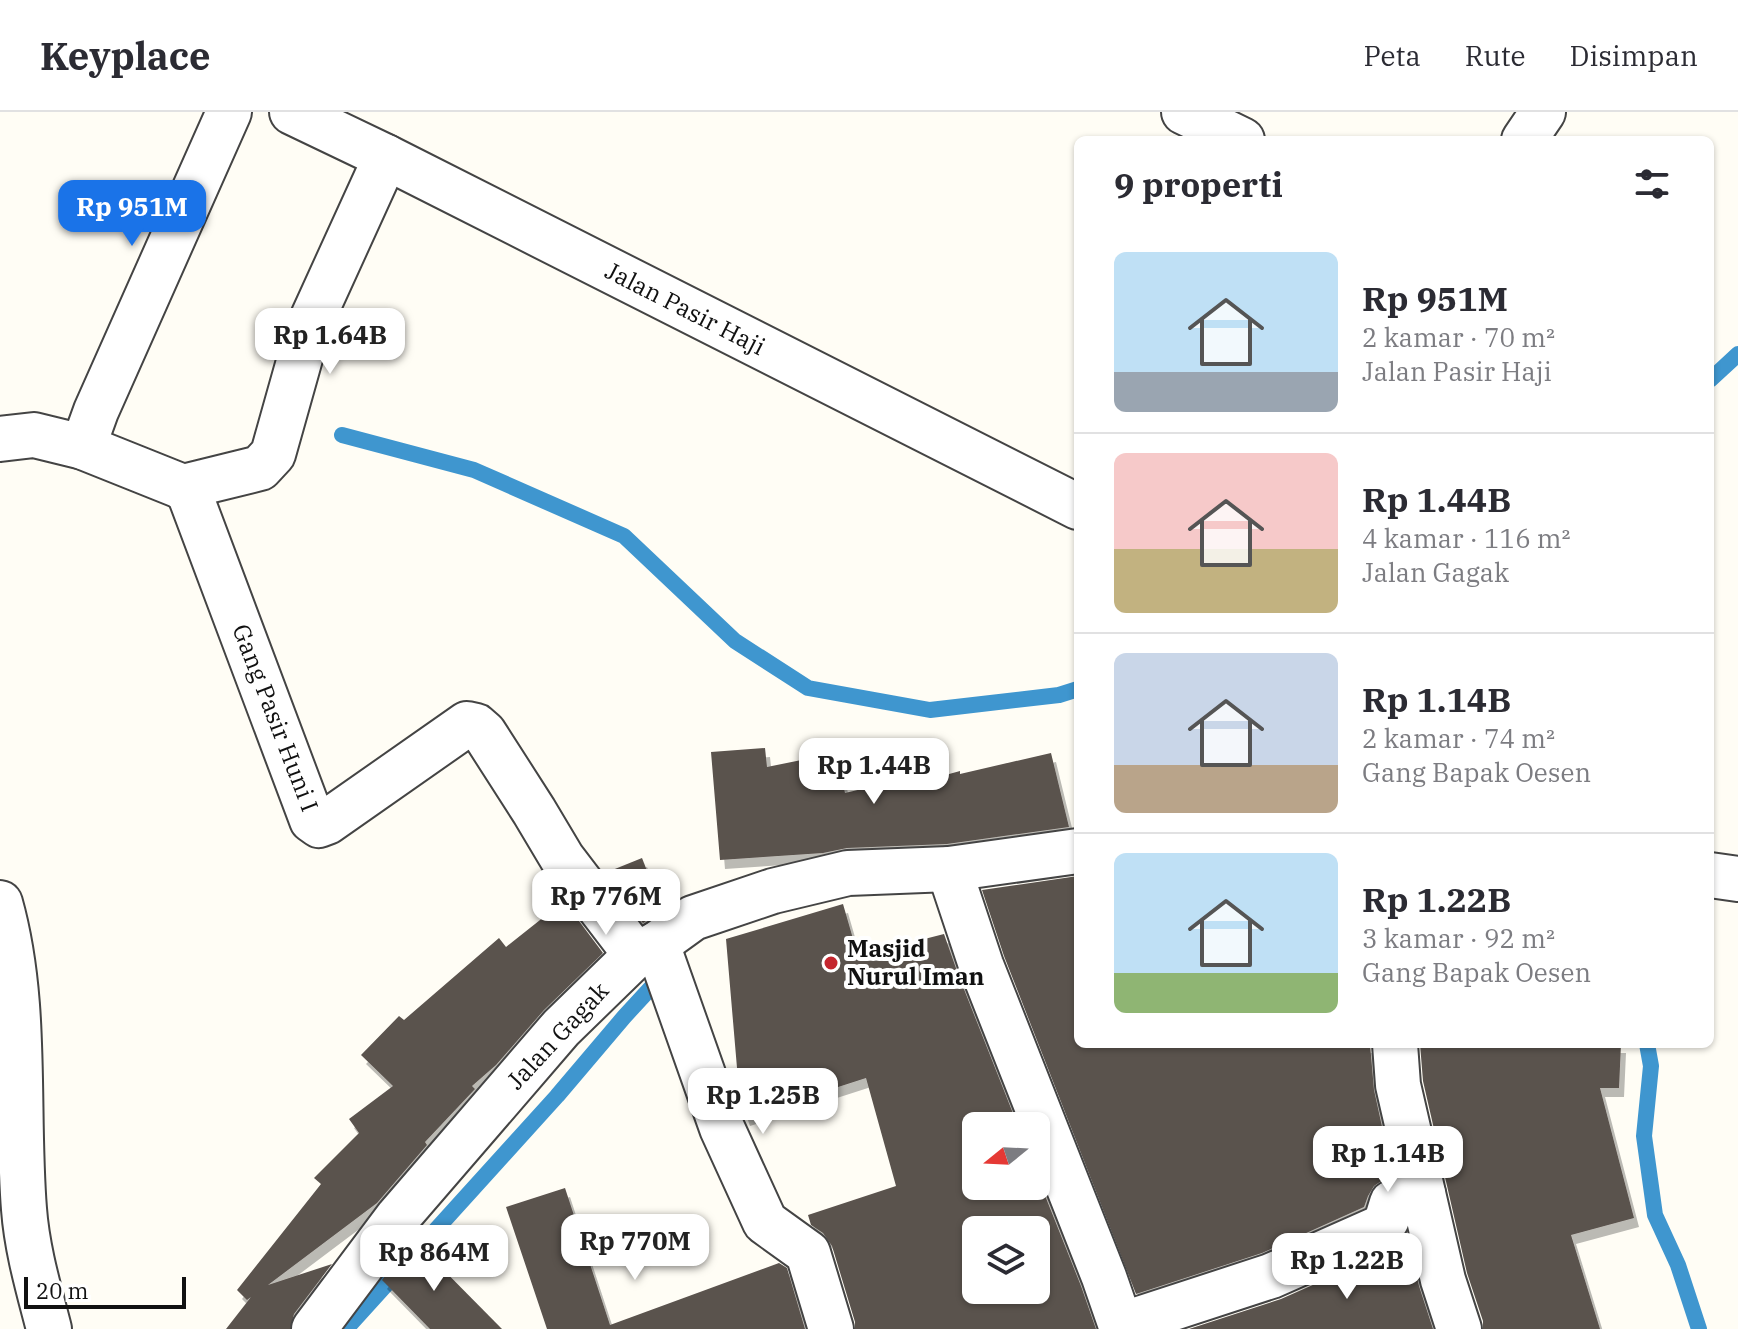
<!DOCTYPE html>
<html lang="id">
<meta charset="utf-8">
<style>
:root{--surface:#fff;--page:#f2f2f3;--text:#2b2b33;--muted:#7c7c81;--line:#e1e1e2;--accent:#1a73e8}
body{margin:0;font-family:"IBM Plex Serif",serif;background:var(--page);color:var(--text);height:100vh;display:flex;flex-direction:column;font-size:30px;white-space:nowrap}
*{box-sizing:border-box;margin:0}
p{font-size:26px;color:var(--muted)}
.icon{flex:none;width:44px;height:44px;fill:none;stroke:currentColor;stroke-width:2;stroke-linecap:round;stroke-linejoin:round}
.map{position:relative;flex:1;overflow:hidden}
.sheet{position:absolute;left:1074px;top:24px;width:640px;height:912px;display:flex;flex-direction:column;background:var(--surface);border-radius:12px;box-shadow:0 2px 6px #0004}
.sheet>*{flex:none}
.needle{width:52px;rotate:252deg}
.buttons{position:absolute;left:962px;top:1000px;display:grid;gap:16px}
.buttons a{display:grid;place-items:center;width:88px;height:88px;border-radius:12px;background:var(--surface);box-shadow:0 2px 6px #0004;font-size:40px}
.scale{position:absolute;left:24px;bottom:20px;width:162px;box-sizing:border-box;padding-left:8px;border:4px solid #111;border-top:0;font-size:22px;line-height:28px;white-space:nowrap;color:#111;-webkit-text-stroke:6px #fff;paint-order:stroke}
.price{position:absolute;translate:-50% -68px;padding:0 18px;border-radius:16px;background:#fff;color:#222;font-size:26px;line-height:52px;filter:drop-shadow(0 2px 4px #0008)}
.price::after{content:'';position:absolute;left:50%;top:48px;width:24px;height:18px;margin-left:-12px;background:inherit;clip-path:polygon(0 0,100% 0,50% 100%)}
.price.selected{background:var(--accent);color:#fff}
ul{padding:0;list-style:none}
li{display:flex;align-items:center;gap:24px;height:200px;padding:0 40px}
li+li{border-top:2px solid var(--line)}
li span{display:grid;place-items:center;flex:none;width:224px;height:160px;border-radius:12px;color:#555}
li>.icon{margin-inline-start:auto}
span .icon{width:96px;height:96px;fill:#fffc;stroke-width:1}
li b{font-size:34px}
h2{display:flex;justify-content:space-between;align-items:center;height:96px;padding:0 40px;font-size:34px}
header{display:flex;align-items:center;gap:48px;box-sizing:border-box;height:112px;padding:0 40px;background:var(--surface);border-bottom:2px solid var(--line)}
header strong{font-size:38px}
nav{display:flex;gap:44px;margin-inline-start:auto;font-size:28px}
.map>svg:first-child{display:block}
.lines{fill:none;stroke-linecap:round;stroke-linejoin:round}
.stream{stroke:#3f96cf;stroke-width:16}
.building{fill:#5a524d;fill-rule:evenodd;filter:url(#shadow)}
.minor-casing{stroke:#444;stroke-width:48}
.minor{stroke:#fff;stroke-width:44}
.poi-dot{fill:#c4262e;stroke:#fff;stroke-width:3}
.labels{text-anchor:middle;stroke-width:8;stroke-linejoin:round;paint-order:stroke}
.street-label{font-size:24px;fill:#111;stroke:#fff}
.poi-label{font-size:24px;font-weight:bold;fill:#111;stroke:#fff;text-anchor:start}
</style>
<header>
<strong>Keyplace</strong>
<nav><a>Peta</a><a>Rute</a><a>Disimpan</a></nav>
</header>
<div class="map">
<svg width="1738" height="1217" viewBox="0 0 1738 1217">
<defs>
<filter id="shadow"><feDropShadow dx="5" dy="9" stdDeviation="0" flood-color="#0004"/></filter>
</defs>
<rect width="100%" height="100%" fill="#fffdf5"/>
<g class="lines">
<g class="stream">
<polyline points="1710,268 1738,242"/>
<polyline points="342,323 474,358 624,424 735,529 808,576 930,598 1059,583 1078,577"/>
<polyline points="1647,932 1651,954 1644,1024 1655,1103 1678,1153 1699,1217"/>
<polyline points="346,1217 557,984 624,905 659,867"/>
</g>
</g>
<g class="building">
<polygon points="765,636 767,655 836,641 845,681 912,665 913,672 960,659 960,662 1051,641 1069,715 947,732 847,736 823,741 720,748 711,640"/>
<polygon points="642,746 662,797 643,811 605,761"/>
<polygon points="1078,764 1078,932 1370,932 1374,978 1393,1065 1384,1067 1374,1074 1368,1084 1364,1095 1262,1141 1136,1182 1004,844 982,778"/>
<polygon points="564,789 603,841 544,898 496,953 472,974 475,977 425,1030 427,1033 377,1091 268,1173 332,1152 294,1202 290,1217 226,1217 251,1185 247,1188 237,1178 321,1072 314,1066 359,1021 349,1007 393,974 361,943 399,904 404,908 499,826 506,835"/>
<path d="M843,792L858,844L944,822L958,862L1018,1014H976V1074H1036V1061L1081,1174L1096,1217H855V1210L832,1134L823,1121L811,1113L808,1103L896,1074L866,966L745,1005L740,991L726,827ZM976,1118H1036V1178H976Z"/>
<polygon points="1420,932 1621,932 1619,976 1600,976 1634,1106 1571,1123 1600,1217 1483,1217 1483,1209 1467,1161 1423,969"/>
<polygon points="565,1076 610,1213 779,1151 787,1156 805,1217 547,1217 506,1095"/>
<polygon points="1407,1122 1419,1174 1433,1217 1189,1217 1281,1187 1392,1138 1403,1129"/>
<polygon points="413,1127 502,1217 430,1217 382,1168"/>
</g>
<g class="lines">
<defs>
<g id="minor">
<polyline points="292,0 386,45 1078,395"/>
<polyline points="1184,0 1242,28"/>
<polyline points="1524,28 1543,0"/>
<polyline points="0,327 34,323 83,335 183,375 260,356 273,342 309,214 386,45"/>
<polyline points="83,335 96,299 229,0"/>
<polyline points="183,375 190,383 312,708 319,713 327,710 467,612 476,614 484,621 534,699 562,746 636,843"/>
<polyline points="949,757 981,853 1104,1165 1122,1217"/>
<polyline points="1710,763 1738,767"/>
<path d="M0,791C28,890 16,996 24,1097C27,1138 39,1178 49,1217"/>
<polyline points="657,832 722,1016 765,1110 808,1141 831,1217"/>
<polyline points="1395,932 1398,973 1443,1168 1459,1217"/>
<polyline points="1121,1213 1271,1164 1382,1115 1387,1107 1392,1091 1423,1082"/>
<polyline points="314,1217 398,1105 561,916 636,843 657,832 693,806 773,779 848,761 949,757 1078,739"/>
</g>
</defs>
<use href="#minor" class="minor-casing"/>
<use href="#minor" class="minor"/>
</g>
<circle class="poi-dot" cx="831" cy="851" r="8"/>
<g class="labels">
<g class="street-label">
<text transform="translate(685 197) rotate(27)" y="8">Jalan Pasir Haji</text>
<text transform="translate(275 606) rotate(69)" y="8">Gang Pasir Huni I</text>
<text transform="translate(558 924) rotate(-47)" y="8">Jalan Gagak</text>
</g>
<g class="poi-label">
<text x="847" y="845">Masjid<tspan x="847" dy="28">Nurul Iman</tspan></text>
</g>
</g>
</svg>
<div class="buttons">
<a><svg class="needle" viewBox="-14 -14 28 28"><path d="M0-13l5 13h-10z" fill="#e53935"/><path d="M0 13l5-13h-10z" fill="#7c7c81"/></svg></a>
<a><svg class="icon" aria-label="layers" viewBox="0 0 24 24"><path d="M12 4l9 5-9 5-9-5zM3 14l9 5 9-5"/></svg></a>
</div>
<div class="scale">20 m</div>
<b class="price selected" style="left:132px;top:136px">Rp 951M</b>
<b class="price" style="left:330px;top:264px">Rp 1.64B</b>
<b class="price" style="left:874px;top:694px">Rp 1.44B</b>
<b class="price" style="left:606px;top:825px">Rp 776M</b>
<b class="price" style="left:763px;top:1024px">Rp 1.25B</b>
<b class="price" style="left:1388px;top:1082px">Rp 1.14B</b>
<b class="price" style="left:635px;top:1170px">Rp 770M</b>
<b class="price" style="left:434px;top:1181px">Rp 864M</b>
<b class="price" style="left:1347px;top:1189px">Rp 1.22B</b>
<section class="sheet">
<h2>9 properti<svg class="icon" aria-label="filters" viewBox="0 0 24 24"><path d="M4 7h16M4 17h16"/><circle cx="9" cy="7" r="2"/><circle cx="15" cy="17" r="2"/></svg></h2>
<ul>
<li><span style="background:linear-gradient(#bfe0f5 75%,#9aa5b1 0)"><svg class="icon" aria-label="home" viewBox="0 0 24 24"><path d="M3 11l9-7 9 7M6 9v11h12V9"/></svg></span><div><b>Rp 951M</b><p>2 kamar · 70 m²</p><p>Jalan Pasir Haji</p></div></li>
<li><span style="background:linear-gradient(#f6c9c9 60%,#c2b280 0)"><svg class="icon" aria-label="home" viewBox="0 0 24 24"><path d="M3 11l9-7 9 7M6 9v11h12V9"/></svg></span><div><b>Rp 1.44B</b><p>4 kamar · 116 m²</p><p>Jalan Gagak</p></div></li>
<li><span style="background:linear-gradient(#c9d6e8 70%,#b9a48a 0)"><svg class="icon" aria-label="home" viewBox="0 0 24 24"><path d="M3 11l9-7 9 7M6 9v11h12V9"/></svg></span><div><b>Rp 1.14B</b><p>2 kamar · 74 m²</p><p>Gang Bapak Oesen</p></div></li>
<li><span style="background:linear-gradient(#bfe0f5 75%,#8fb573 0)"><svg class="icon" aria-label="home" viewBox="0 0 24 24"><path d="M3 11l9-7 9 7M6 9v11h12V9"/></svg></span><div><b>Rp 1.22B</b><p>3 kamar · 92 m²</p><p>Gang Bapak Oesen</p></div></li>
</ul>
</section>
</div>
